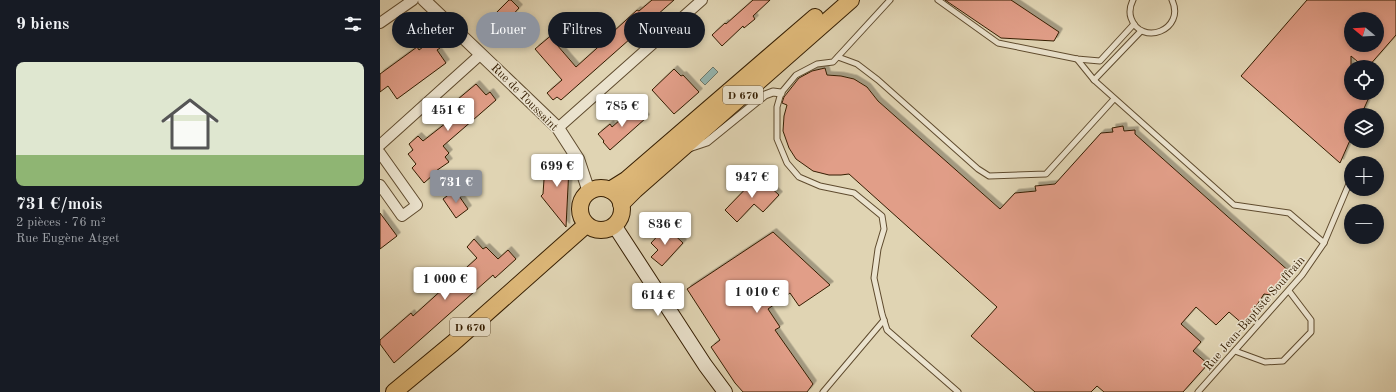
<!DOCTYPE html>
<html lang="fr">
<meta charset="utf-8">
<style>
:root{--surface:#171b24;--page:#20242c;--text:#f1f3f6;--muted:#9ea1a6;--line:#363941;--accent:#8c9099}
body{margin:0;font-family:"Old Standard TT",serif;background:var(--page);color:var(--text);height:100vh;display:flex;flex-direction:column;font-size:15px;white-space:nowrap}
*{box-sizing:border-box;margin:0}
p{font-size:13px;color:var(--muted)}
.icon{flex:none;width:22px;height:22px;fill:none;stroke:currentColor;stroke-width:2;stroke-linecap:round;stroke-linejoin:round}
.map{position:relative;flex:1;overflow:hidden}
.side{display:flex;flex-direction:column;background:var(--surface);width:380px}
.side>*{flex:none}
.banner{position:absolute;left:12px;top:12px;width:380px;height:36px;display:flex;gap:8px}
.needle{width:26px;rotate:288deg}
.tools{position:absolute;left:964px;top:12px;display:grid;gap:8px}
.tools a{display:grid;place-items:center;width:40px;height:40px;border-radius:50%;background:var(--surface);box-shadow:0 2px 6px #0003;font-size:20px}
.price{position:absolute;translate:-50% -34px;padding:0 9px;border-radius:4px;background:#fff;color:#222;font-size:13px;line-height:26px;filter:drop-shadow(0 1px 2px #0008)}
.price::after{content:'';position:absolute;left:50%;top:24px;width:12px;height:9px;margin-left:-6px;background:inherit;clip-path:polygon(0 0,100% 0,50% 100%)}
.price.active{background:var(--accent);color:#fff}
ul{padding:0;list-style:none}
li{display:grid;align-content:center;gap:8px;height:212px;padding:0 16px}
li+li{border-top:1px solid var(--line)}
li span{display:grid;place-items:center;height:124px;border-radius:8px;color:#555}
li>.icon{margin-inline-start:auto}
span .icon{width:72px;height:72px;fill:#fffc;stroke-width:1}
li b{font-size:17px}
h2{display:flex;justify-content:space-between;align-items:center;height:48px;padding:0 16px;font-size:17px}
.tag{padding:0 14px;border-radius:18px;background:var(--surface);box-shadow:0 2px 6px #0003;font-size:14px;line-height:36px}
.tag.active{background:var(--accent);color:#fff}
main{display:flex;flex:1;min-height:0}
.map>svg:first-child{display:block}
.water{fill:#94b7b2;stroke:#6e796b}
.building{fill:#e19e88;stroke:#341d01;fill-rule:evenodd;filter:url(#shadow)}
.lines{fill:none;stroke-linecap:round;stroke-linejoin:round}
.service-casing{stroke:#5f4b2e;stroke-width:7}
.pedestrian-casing{stroke:#5f4b2e;stroke-width:9}
.minor-casing{stroke:#5f4b2e;stroke-width:12}
.tertiary-casing{stroke:#5f4b2e;stroke-width:14}
.secondary-casing{stroke:#341d01;stroke-width:16}
.primary-casing{stroke:#341d01;stroke-width:18}
.service{stroke:#ebe3ce;stroke-width:5}
.pedestrian{stroke:#ebe3ce;stroke-width:7}
.minor{stroke:#ebe3ce;stroke-width:10}
.tertiary{stroke:#ebe3ce;stroke-width:12}
.secondary{stroke:#ebe3ce;stroke-width:14}
.primary{stroke:#e0ba7a;stroke-width:16}
.labels{text-anchor:middle;stroke-width:3;stroke-linejoin:round;paint-order:stroke}
.shield{fill:#ebe3ce;stroke:#6b583e;stroke-width:1}
.shield-label{font-size:11px;font-weight:bold;fill:#341d01}
.street-label{font-size:12px;fill:#341d01;stroke:#ebe3ce}
</style>
<main>
<section class="side">
<h2>9 biens<svg class="icon" aria-label="filters" viewBox="0 0 24 24"><path d="M4 7h16M4 17h16"/><circle cx="9" cy="7" r="2"/><circle cx="15" cy="17" r="2"/></svg></h2>
<ul>
<li><span style="background:linear-gradient(#dfe7d0 75%,#8fb573 0)"><svg class="icon" aria-label="home" viewBox="0 0 24 24"><path d="M3 11l9-7 9 7M6 9v11h12V9"/></svg></span><div><b>731 €/mois</b><p>2 pièces · 76 m²</p><p>Rue Eugène Atget</p></div></li>
</ul>
</section>
<div class="map">
<svg width="1016" height="392" viewBox="0 0 1016 392">
<defs>
<filter id="shadow"><feDropShadow dx="3.5" dy="-3.5" stdDeviation="0" flood-color="#0004"/></filter>
</defs>
<rect width="100%" height="100%" fill="#e0d4b3"/>
<filter id="stains"><feTurbulence type="fractalNoise" baseFrequency=".005" numOctaves="4"/><feColorMatrix values="0 0 0 0 .2 0 0 0 0 .09 0 0 0 0 .02 0 0 0 .5 -.17"/></filter>
<radialGradient id="worn" r=".72"><stop offset=".6" stop-color="#630" stop-opacity="0"/><stop offset="1" stop-color="#630" stop-opacity=".3"/></radialGradient>
<polygon class="water" points="333,67 338,72 325,85 320,80"/>
<g class="building">
<polygon points="129,0 131,0 139,8 127,21 135,28 126,37 109,20"/>
<polygon points="272,0 294,0 181,100 177,97 173,100 167,93 182,80 155,49 174,33 182,41 177,45 196,67 226,40 221,35 230,28 233,32 257,10 259,11"/>
<polygon points="373,0 390,0 373,16 375,19 364,28 363,26 342,46 332,35 345,23 346,24"/>
<polygon points="565,0 631,0 679,32 674,41 621,38"/>
<path d="M927,0H1016V35L988,67H984L971,56V93H991L981,115H971V138L960,163L861,76ZM971,19H997V45H971Z"/>
<polygon points="54,39 60,48 57,50 66,63 17,99 8,86 0,92 0,74 37,47 39,50"/>
<polygon points="445,68 447,75 461,76 474,79 487,87 498,101 620,209 635,193 656,191 655,186 675,184 721,133 733,132 732,128 743,126 744,131 755,130 755,134 911,273 891,295 884,294 864,325 849,312 836,325 816,307 801,324 821,342 813,351 828,364 803,392 724,392 717,386 711,392 655,392 591,336 617,307 469,174 461,175 449,175 433,171 416,159 409,148 403,131 404,116 407,105 402,103 404,97 419,78 432,71"/>
<polygon points="294,69 301,76 303,75 319,92 294,114 272,90"/>
<polygon points="96,84 106,95 110,92 116,100 63,146 69,153 65,157 69,162 53,173 54,174 44,183 32,168 36,164 28,154 33,150 29,144 38,136 43,141 66,123 59,115"/>
<polygon points="256,106 266,118 230,150 223,142 224,141 218,134 230,124 232,127"/>
<polygon points="169,161 184,162 189,167 186,227 161,196 163,194 165,165"/>
<polygon points="378,176 399,195 383,212 374,204 357,222 345,210"/>
<polygon points="75,190 88,209 76,218 63,199"/>
<polygon points="0,213 17,236 0,249"/>
<polygon points="286,227 303,243 282,266 271,257 278,250 271,243"/>
<polygon points="393,232 450,285 419,306 410,293 388,309 400,327 395,330 433,384 427,392 363,392 355,383 331,347 340,340 307,289"/>
<polygon points="94,239 103,249 106,247 118,259 128,250 136,259 115,278 113,275 14,363 0,344 0,340 31,313 33,316 97,258 87,247"/>
</g>
<g class="lines">
<defs>
<g id="service">
<polyline points="510,0 453,62 437,64 416,75 401,93 397,107 397,139 407,163 419,177 440,186 474,193 502,216 504,229 498,249 494,278 502,314 507,330 578,392"/>
<polyline points="558,0 618,43 697,59 720,61 754,24"/>
<path d="M753,0C750,6 749,12 751,18C761,47 806,30 792,0"/>
<polyline points="458,57 477,64 498,80 598,169 609,176 666,174 734,99"/>
<polyline points="697,59 714,80 854,205 909,213 944,243"/>
<polyline points="714,80 761,31"/>
<polyline points="855,351 885,362 903,361 931,332 931,320 909,291"/>
<polyline points="443,392 504,320"/>
<polyline points="818,392 922,275 944,243 971,179"/>
</g>
<polyline id="pedestrian" points="309,148 327,142 385,95 393,92 401,93"/>
<g id="minor">
<polyline points="0,23 33,0"/>
<polyline points="178,128 322,0"/>
<polyline points="0,145 101,54"/>
<polyline points="0,153 37,205 22,216 0,185"/>
</g>
<polyline id="tertiary" points="44,0 178,128 198,159 209,192"/>
<polyline id="secondary" points="234,225 325,365 345,392"/>
<g id="primary">
<circle cx="221" cy="209" r="21"/>
<polyline points="230,190 246,180 435,17"/>
<polyline points="241,204 255,190 471,0"/>
<polyline points="14,392 73,343 206,225"/>
</g>
</defs>
<use href="#service" class="service-casing"/>
<use href="#pedestrian" class="pedestrian-casing"/>
<use href="#minor" class="minor-casing"/>
<use href="#tertiary" class="tertiary-casing"/>
<use href="#secondary" class="secondary-casing"/>
<use href="#primary" class="primary-casing"/>
<use href="#service" class="service"/>
<use href="#pedestrian" class="pedestrian"/>
<use href="#minor" class="minor"/>
<use href="#tertiary" class="tertiary"/>
<use href="#secondary" class="secondary"/>
<use href="#primary" class="primary"/>
</g>
<g class="labels">
<g class="shield">
<rect x="343" y="86" width="40" height="18" rx="3"/>
<rect x="70" y="318" width="40" height="18" rx="3"/>
</g>
<g class="shield-label">
<text x="363" y="99">D 670</text>
<text x="90" y="331">D 670</text>
</g>
<g class="street-label">
<text transform="translate(145 97) rotate(45)" y="4">Rue de Toussaint</text>
<text transform="translate(874 313) rotate(-49)" y="4">Rue Jean-Baptiste Souffrain</text>
</g>
</g>
<rect width="100%" height="100%" filter="url(#stains)"/>
<rect width="100%" height="100%" fill="url(#worn)"/>
</svg>
<div class="tools">
<a><svg class="needle" viewBox="-14 -14 28 28"><path d="M0-13l5 13h-10z" fill="#e53935"/><path d="M0 13l5-13h-10z" fill="#9ea1a6"/></svg></a>
<a><svg class="icon" aria-label="locate" viewBox="0 0 24 24"><circle cx="12" cy="12" r="6"/><path d="M12 2v4M12 18v4M2 12h4M18 12h4"/></svg></a>
<a><svg class="icon" aria-label="layers" viewBox="0 0 24 24"><path d="M12 4l9 5-9 5-9-5zM3 14l9 5 9-5"/></svg></a>
<a>+</a>
<a>−</a>
</div>
<b class="price" style="left:242px;top:128px">785 €</b>
<b class="price" style="left:68px;top:132px">451 €</b>
<b class="price" style="left:177px;top:188px">699 €</b>
<b class="price" style="left:372px;top:199px">947 €</b>
<b class="price active" style="left:76px;top:204px">731 €</b>
<b class="price" style="left:285px;top:246px">836 €</b>
<b class="price" style="left:65px;top:301px">1 000 €</b>
<b class="price" style="left:377px;top:314px">1 010 €</b>
<b class="price" style="left:278px;top:317px">614 €</b>
<div class="banner">
<a class="tag">Acheter</a>
<a class="tag active">Louer</a>
<a class="tag">Filtres</a>
<a class="tag">Nouveau</a>
</div>
</div>
</main>
